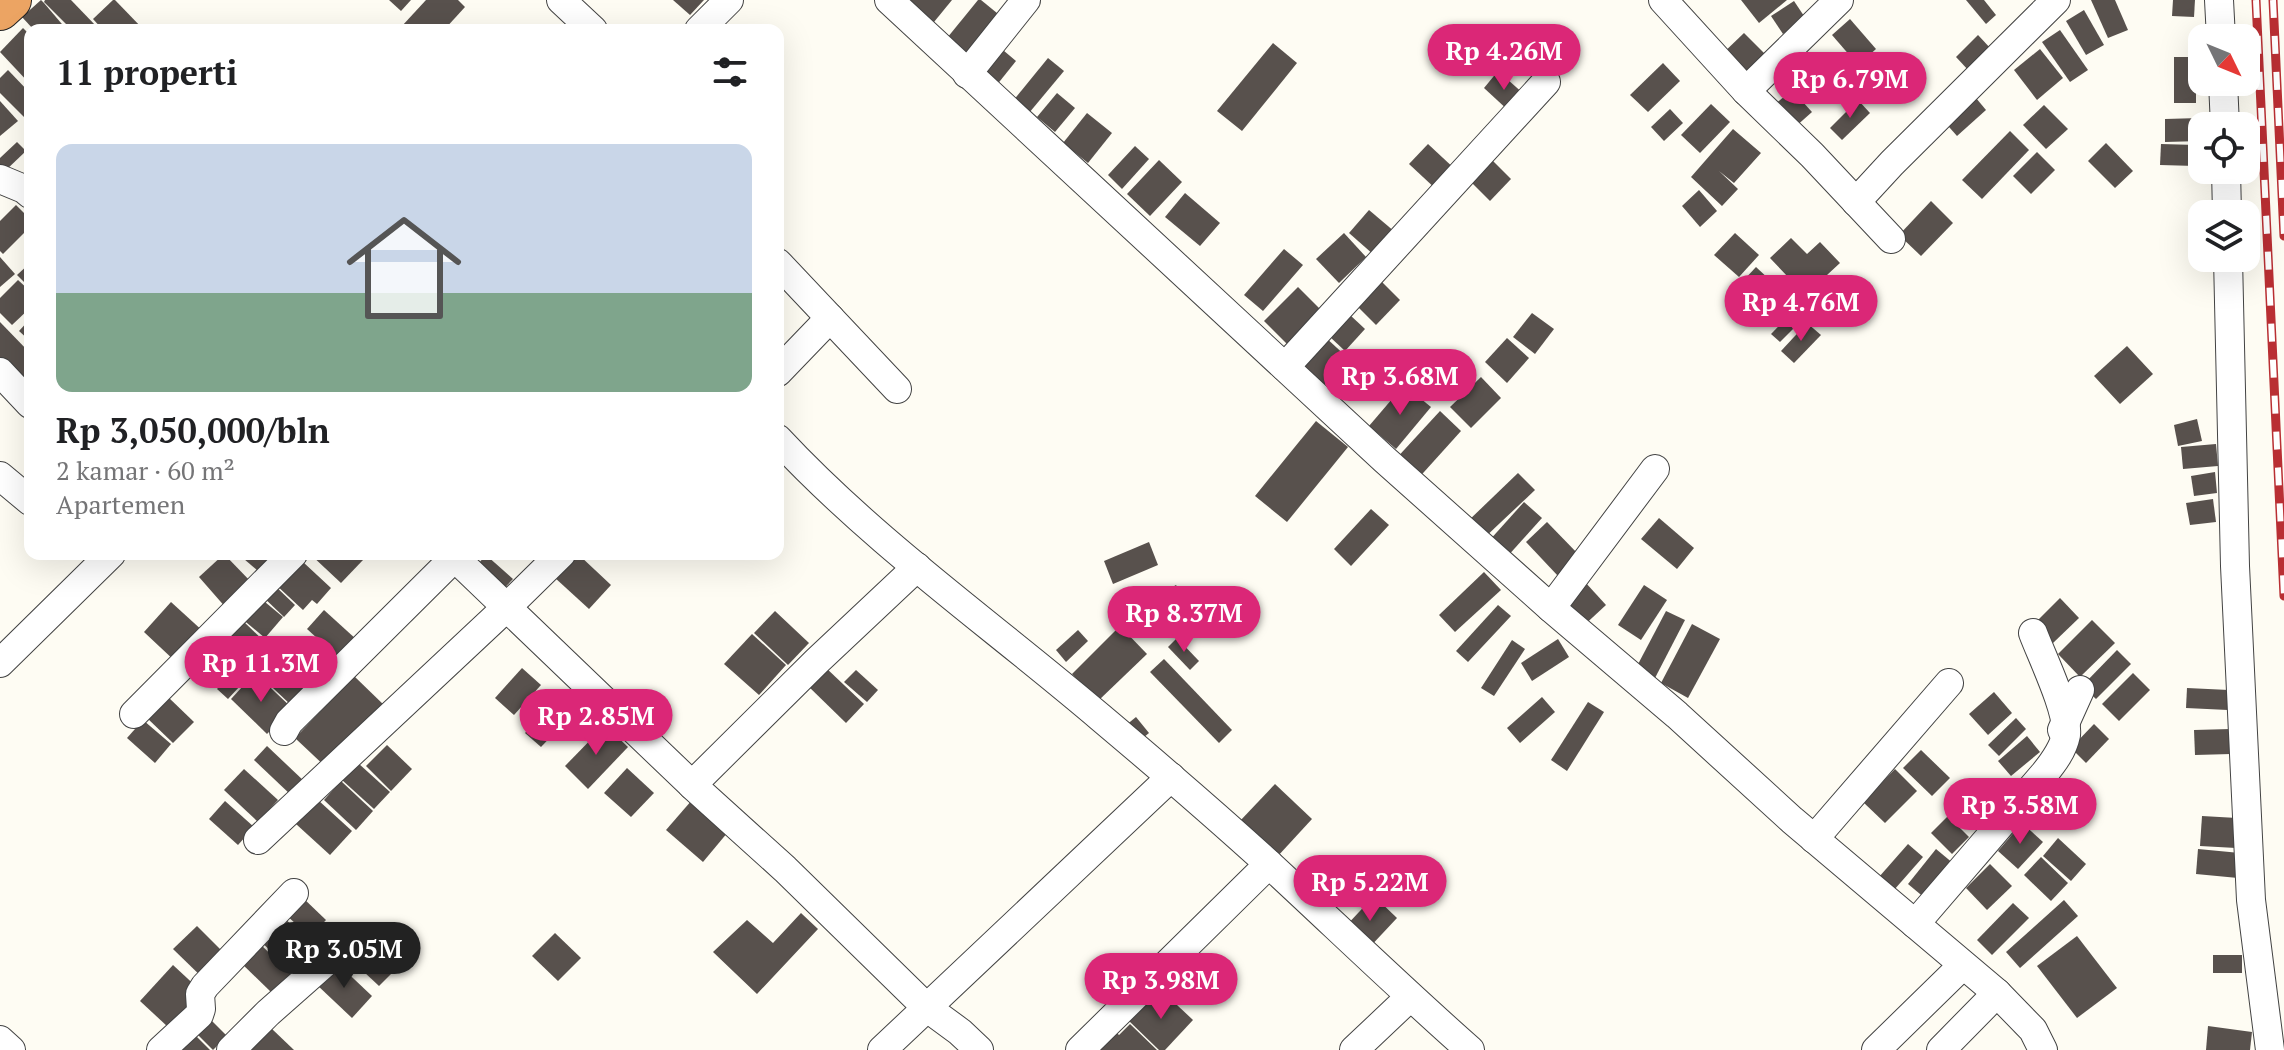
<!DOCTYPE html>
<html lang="id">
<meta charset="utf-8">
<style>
:root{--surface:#fff;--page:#f2f2f2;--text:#202124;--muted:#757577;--accent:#db2777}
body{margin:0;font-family:"PT Serif",serif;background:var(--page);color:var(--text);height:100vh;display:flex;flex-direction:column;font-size:30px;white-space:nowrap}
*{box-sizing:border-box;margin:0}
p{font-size:26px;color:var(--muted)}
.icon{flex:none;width:44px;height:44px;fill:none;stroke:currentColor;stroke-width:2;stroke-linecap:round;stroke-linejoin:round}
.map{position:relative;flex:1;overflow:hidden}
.drawer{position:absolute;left:24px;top:24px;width:760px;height:536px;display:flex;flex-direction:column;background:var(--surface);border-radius:16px;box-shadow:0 8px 32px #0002}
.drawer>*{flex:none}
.needle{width:52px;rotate:133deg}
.controls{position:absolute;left:2188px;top:24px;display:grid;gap:16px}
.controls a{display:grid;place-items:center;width:72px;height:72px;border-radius:16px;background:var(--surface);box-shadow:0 8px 32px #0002;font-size:40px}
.price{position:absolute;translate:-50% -68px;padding:0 18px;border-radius:28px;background:var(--accent);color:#fff;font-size:26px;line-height:52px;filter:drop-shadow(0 2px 4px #0008)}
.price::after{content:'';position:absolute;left:50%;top:48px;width:24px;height:18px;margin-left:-12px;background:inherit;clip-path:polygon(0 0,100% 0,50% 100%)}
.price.active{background:#222;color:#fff}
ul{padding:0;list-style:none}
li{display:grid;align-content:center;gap:16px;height:424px;padding:0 32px}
li span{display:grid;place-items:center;height:248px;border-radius:16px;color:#555}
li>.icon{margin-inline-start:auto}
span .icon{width:144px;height:144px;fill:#fffc;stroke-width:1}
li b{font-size:34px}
h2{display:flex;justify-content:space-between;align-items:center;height:96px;padding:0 32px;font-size:34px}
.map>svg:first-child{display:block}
.building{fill:#58514d}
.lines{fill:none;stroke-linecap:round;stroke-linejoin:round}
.minor-casing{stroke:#434343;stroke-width:30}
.highway-casing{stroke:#212121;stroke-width:42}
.minor{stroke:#fff;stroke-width:28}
.highway{stroke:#eca463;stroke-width:40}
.rail-casing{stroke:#b92f33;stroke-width:9}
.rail{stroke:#fff;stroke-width:6;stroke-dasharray:18;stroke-linecap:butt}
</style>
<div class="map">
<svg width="2284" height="1050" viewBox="0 0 2284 1050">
<rect width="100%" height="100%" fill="#fefcf3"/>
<g class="building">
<polygon points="41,0 44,3 67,30 34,30 22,17"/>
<polygon points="45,0 71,0 97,27 94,30 72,30 44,2"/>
<polygon points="113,0 115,0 144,30 103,30 93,19"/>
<polygon points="389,0 411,0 401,11"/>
<polygon points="426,0 458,0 465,7 444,30 406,30 402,26"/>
<polygon points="673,0 704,0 690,15"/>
<polygon points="911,0 952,0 934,22 909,2"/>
<polygon points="978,0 981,0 1008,22 972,66 943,43"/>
<polygon points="1741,0 1787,0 1759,23"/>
<polygon points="1966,0 1984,0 1996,15 1986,24"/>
<polygon points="2091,0 2115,0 2128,30 2108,38"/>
<polygon points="2173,0 2195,0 2194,17 2172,16"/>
<polygon points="1794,1 1806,19 1783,34 1771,16"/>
<polygon points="2084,10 2104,45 2086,55 2066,21"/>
<polygon points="1850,19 1876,49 1858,65 1832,35"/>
<polygon points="23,28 30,35 30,84 0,52"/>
<polygon points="2060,30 2088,70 2070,82 2042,42"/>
<polygon points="1554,33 1571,50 1548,74 1531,58"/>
<polygon points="1744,33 1765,54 1740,79 1719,57"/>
<polygon points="1978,35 1992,50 1970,72 1956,57"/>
<polygon points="1273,43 1297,63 1242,131 1217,111"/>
<polygon points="997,45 1016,61 996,86 976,70"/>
<polygon points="2040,49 2063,78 2037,100 2014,70"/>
<rect x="2174" y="57" width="22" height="46"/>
<polygon points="1048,58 1064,71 1029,113 1013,101"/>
<polygon points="1663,63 1680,81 1648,112 1630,95"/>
<polygon points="8,70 30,93 30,113 25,118 0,93 0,78"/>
<polygon points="1498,71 1525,95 1510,112 1484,88"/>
<polygon points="1792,90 1812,112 1794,128 1774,105"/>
<polygon points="1971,92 1986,110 1957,136 1942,119"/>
<polygon points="1057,93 1075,108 1055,132 1037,117"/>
<polygon points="1858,100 1870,113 1842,140 1830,128"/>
<polygon points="0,101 18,121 0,136"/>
<polygon points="1711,104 1730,122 1700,153 1681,135"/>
<polygon points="2044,105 2068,129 2046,149 2023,125"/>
<polygon points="1670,109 1683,123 1664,141 1651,127"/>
<polygon points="1087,113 1112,133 1088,163 1063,143"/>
<polygon points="2200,118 2201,141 2165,142 2165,119"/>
<polygon points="1733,129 1761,153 1734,183 1719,171 1738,189 1722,206 1691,177"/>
<polygon points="2010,131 2029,150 1982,199 1962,180"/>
<polygon points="17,142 26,151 4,172 0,167 0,158"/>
<polygon points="2106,143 2133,171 2115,188 2088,161"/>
<polygon points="1428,144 1457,171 1438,191 1409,164"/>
<polygon points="2161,144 2196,145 2196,166 2160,165"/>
<polygon points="1135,146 1149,159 1122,189 1108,175"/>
<polygon points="2037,152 2055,170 2031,194 2013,176"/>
<polygon points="1159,160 1182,182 1150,216 1127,194"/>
<polygon points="1492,160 1511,179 1490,201 1471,182"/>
<polygon points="1699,190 1717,211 1700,227 1682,206"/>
<polygon points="1185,193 1220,223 1200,246 1165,217"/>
<polygon points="1931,201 1953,223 1921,256 1899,235"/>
<polygon points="16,205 30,219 30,227 3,254 0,251 0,221"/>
<polygon points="1369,210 1395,232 1374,255 1349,233"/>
<polygon points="1344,233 1366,257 1339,283 1316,259"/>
<polygon points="1735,233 1759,255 1739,277 1714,255"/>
<polygon points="1791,238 1807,254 1820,242 1840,263 1827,275 1830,278 1809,299 1770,258"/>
<polygon points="1284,249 1303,265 1263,311 1244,295"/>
<polygon points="0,257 15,274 0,287"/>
<polygon points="30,263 30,288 17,275"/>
<polygon points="1756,267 1771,281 1745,309 1730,295"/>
<polygon points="1378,278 1400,300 1376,325 1354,303"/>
<polygon points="18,280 30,291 30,308 12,325 0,313 0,298"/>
<polygon points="1779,286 1795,301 1770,327 1754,312"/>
<polygon points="1298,287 1321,310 1287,344 1264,321"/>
<polygon points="1801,303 1810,312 1780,342 1771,334"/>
<polygon points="1532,313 1554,329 1535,354 1513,337"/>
<polygon points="1349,314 1365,329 1345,351 1329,336"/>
<polygon points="30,319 30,341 19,331"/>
<polygon points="0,322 30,353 30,371 17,383 0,365"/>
<polygon points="1807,323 1821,335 1794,363 1781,351"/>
<polygon points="1324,336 1349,359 1320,390 1296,367"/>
<polygon points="1507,338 1529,358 1507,383 1485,362"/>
<polygon points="2127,346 2153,374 2120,404 2094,376"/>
<polygon points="1481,377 1501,398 1471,428 1450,407"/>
<polygon points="1404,385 1431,407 1396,449 1369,426"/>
<polygon points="1440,411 1461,431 1415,482 1393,462"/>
<polygon points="2197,419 2202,441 2178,446 2174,425"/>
<polygon points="1316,421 1348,447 1287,522 1255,496"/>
<polygon points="2216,444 2218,466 2183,469 2181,447"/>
<polygon points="2215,472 2217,493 2194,496 2191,476"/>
<polygon points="1518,473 1535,490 1482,540 1466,523"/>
<polygon points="2213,499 2216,522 2190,525 2186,503"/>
<polygon points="1524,502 1542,518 1506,558 1488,542"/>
<polygon points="1371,509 1389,525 1351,566 1334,549"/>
<polygon points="1659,518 1694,548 1677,569 1641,539"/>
<polygon points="1547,522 1580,556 1558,576 1526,542"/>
<polygon points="1149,542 1158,565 1113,584 1104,561"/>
<polygon points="224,554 254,585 227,609 199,577"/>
<polygon points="248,554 286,554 265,577 244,559"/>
<polygon points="310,554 357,554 363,560 341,583"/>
<polygon points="575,554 578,554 611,585 589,609 554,577"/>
<polygon points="486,555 513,579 497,596 471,572"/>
<polygon points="303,562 331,588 317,604 312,600 303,610 274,583 283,574 288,579"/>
<polygon points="1484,572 1501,590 1455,632 1439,615"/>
<polygon points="271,582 295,605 284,617 260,594"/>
<polygon points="1585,582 1606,605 1579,630 1558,607"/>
<polygon points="1176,585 1182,595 1142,617 1137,607"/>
<polygon points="1644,585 1667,600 1641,640 1618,625"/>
<polygon points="259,597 283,617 265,638 241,618"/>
<polygon points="2060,598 2079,618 2053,643 2034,624"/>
<polygon points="171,602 205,633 177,663 144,632"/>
<polygon points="1498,605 1511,616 1468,662 1456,651"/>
<polygon points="324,610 357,640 340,659 307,629"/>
<polygon points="775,611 809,643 788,665 754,633"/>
<polygon points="1666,611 1685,620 1655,678 1636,668"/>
<polygon points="240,618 273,650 255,668 223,636"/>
<polygon points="2092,620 2115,643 2080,677 2058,654"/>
<polygon points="1692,624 1720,639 1688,698 1661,683"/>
<polygon points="1120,626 1147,654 1098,701 1072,674"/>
<polygon points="1078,630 1088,641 1066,662 1056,650"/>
<polygon points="752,634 786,665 759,695 724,664"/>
<polygon points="1177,638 1199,661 1190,670 1168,647"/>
<polygon points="1558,639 1569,657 1532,681 1521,663"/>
<polygon points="1512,640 1525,649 1494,696 1481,688"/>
<polygon points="221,643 252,673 228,699 217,689 225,680 204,661"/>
<polygon points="279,649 314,683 292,706 256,672"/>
<polygon points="2117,650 2131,664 2096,699 2082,686"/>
<polygon points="1164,659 1232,730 1219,743 1150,672"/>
<polygon points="824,666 864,704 846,723 807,685"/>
<polygon points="522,668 541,685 514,715 495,698"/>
<polygon points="856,670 878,690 867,702 844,682"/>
<polygon points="255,673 292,708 267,734 231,699"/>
<polygon points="2133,673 2150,690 2119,721 2102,704"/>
<polygon points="354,676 387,708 329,770 295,738"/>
<polygon points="2187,688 2229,690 2228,710 2186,708"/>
<polygon points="564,692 579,707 541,747 525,733"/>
<polygon points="1994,692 2012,713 1988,735 1969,714"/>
<polygon points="167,696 194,722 173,743 146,717"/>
<polygon points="1542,697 1555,712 1520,743 1507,728"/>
<polygon points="1588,702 1604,712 1567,771 1551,760"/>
<polygon points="1136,717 1149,733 1138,742 1125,726"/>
<polygon points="2016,718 2026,729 1999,756 1988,745"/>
<polygon points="143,720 171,744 155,763 127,738"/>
<polygon points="2094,724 2109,739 2086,763 2071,748"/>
<polygon points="605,725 628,747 588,789 565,766"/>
<polygon points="2230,729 2231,754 2195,755 2194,730"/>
<polygon points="2027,736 2040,752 2011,776 1998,761"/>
<polygon points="387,745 412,769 391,791 366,766"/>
<polygon points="267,746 305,782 292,796 254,760"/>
<polygon points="1921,750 1950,778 1932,796 1903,768"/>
<polygon points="358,763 390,792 374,809 342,780"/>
<polygon points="627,768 654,793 631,817 604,793"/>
<polygon points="244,769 278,800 258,822 224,790"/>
<polygon points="1895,769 1917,791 1885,823 1863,802"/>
<polygon points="341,781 373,811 356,830 324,800"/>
<polygon points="1275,784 1312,819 1277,857 1239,822"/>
<polygon points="318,800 352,831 330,855 296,824"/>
<polygon points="692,800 728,832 703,862 666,830"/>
<polygon points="225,801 254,827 238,845 209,819"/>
<polygon points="1948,816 1969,837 1952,854 1931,833"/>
<polygon points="2202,816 2237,818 2236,848 2200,846"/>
<polygon points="2022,823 2043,842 2018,869 1998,851"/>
<polygon points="2058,838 2086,864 2071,881 2043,856"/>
<polygon points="1908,844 1923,857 1894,890 1879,877"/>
<polygon points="1936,849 1954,864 1926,899 1908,884"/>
<polygon points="2198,849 2240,853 2238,878 2196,874"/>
<polygon points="2041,857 2068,883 2051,901 2024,875"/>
<polygon points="1990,864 2012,886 1987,910 1966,888"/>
<polygon points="301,896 326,920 310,937 284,913"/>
<polygon points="1374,896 1397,918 1367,950 1344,928"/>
<polygon points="2064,900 2078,916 2020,968 2006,952"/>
<polygon points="2013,903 2029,918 1992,955 1977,940"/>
<polygon points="801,913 818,929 757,994 713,952 747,920 773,943"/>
<polygon points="282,916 313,945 290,969 259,940"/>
<polygon points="197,926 231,960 208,983 173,949"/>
<polygon points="555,933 581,958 558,981 532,956"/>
<polygon points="2077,936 2117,988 2077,1018 2037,966"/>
<polygon points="257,941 291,974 272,993 238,960"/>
<polygon points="360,942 393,972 379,986 347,956"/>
<rect x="2213" y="955" width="29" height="18"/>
<polygon points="336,962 372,996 352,1018 316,984"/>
<polygon points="173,965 201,991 168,1027 140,1001"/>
<polygon points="1160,989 1193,1020 1165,1050 1159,1050 1129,1021"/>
<polygon points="210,1019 227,1036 213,1050 196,1033"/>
<polygon points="1130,1024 1157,1050 1093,1050 1113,1029 1119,1035"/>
<polygon points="2208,1026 2252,1032 2250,1050 2206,1050"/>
<polygon points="271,1028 294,1050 250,1050"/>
<polygon points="194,1034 210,1050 179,1050"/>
</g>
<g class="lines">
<defs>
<g id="minor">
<polyline points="561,0 593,30"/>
<polyline points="889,0 1385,460 1551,608 1677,715 1792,820 1997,993 2033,1030 2043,1050"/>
<polyline points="1663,0 1746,91 1812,155 1891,239"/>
<polyline points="2219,0 2221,38"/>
<polyline points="699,30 729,0"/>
<polyline points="967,74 1026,0"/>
<polyline points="2223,82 2225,126"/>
<polyline points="1746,91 1839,0"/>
<polyline points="2226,170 2227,214"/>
<polyline points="0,179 24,189 30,194"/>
<polyline points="1856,202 1892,163 2056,0"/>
<polyline points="2228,258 2235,566 2251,900 2270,1050"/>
<polyline points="778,263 897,389"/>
<polyline points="1285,367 1546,82"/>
<polyline points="0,372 30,404"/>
<polyline points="778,372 830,318"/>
<path d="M778,439C875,543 992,625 1100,717C1157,765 1214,814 1269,864C1336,926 1402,990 1470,1050"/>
<polyline points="0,476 30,501"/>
<polyline points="451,554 692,785 785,869 926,1007 960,1032 979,1050"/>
<polyline points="1551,608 1655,469"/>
<polyline points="0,663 111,554"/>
<polyline points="134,714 293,554"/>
<polyline points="2062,730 2080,690"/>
<polyline points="284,731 289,722 455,557"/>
<polyline points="692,785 817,661 917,567"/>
<polyline points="1814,839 1949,683"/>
<polyline points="258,840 508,606 561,554"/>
<path d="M1915,924L2044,774C2053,763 2063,750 2066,735C2069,712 2042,657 2033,633"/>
<polyline points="0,1040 11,1050"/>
<polyline points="161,1050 199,1015 201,1009 200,994 205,986 294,893"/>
<polyline points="231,1050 268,1013 336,953"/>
<polyline points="882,1050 1171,777"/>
<polyline points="1080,1050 1269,864"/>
<polyline points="1354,1050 1410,997"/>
<polyline points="1876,1050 1963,965"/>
<polyline points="1941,1050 1997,993"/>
</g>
<polyline id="highway" points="0,10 11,0"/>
</defs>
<use href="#minor" class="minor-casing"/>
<use href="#highway" class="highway-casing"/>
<use href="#minor" class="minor"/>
<use href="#highway" class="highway"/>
<defs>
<g id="rail">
<polyline points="2256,0 2284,596"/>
<polyline points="2273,0 2284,236"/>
</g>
</defs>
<use href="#rail" class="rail-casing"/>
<use href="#rail" class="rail"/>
</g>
</svg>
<div class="controls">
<a><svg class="needle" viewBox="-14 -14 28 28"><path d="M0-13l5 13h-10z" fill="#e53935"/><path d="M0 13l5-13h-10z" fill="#757577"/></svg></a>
<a><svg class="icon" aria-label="locate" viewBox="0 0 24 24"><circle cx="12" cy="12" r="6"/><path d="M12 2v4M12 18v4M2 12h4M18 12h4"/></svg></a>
<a><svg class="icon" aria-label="layers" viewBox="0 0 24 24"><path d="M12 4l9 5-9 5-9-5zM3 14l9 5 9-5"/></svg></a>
</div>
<b class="price" style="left:1504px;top:92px">Rp 4.26M</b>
<b class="price" style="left:1850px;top:120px">Rp 6.79M</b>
<b class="price" style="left:1801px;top:343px">Rp 4.76M</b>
<b class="price" style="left:1400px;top:417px">Rp 3.68M</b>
<b class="price" style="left:1184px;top:654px">Rp 8.37M</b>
<b class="price" style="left:261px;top:704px">Rp 11.3M</b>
<b class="price" style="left:596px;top:757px">Rp 2.85M</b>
<b class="price" style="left:2020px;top:846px">Rp 3.58M</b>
<b class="price" style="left:1370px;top:923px">Rp 5.22M</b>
<b class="price active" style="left:344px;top:990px">Rp 3.05M</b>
<b class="price" style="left:1161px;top:1021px">Rp 3.98M</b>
<section class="drawer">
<h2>11 properti<svg class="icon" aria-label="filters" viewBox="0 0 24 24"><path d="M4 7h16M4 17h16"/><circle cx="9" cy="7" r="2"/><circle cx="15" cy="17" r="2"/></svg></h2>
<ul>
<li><span style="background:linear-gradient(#c9d6e8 60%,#7fa58c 0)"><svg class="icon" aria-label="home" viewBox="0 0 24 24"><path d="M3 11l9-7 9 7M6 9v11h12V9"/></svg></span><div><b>Rp 3,050,000/bln</b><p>2 kamar · 60 m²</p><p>Apartemen</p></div></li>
</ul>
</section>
</div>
